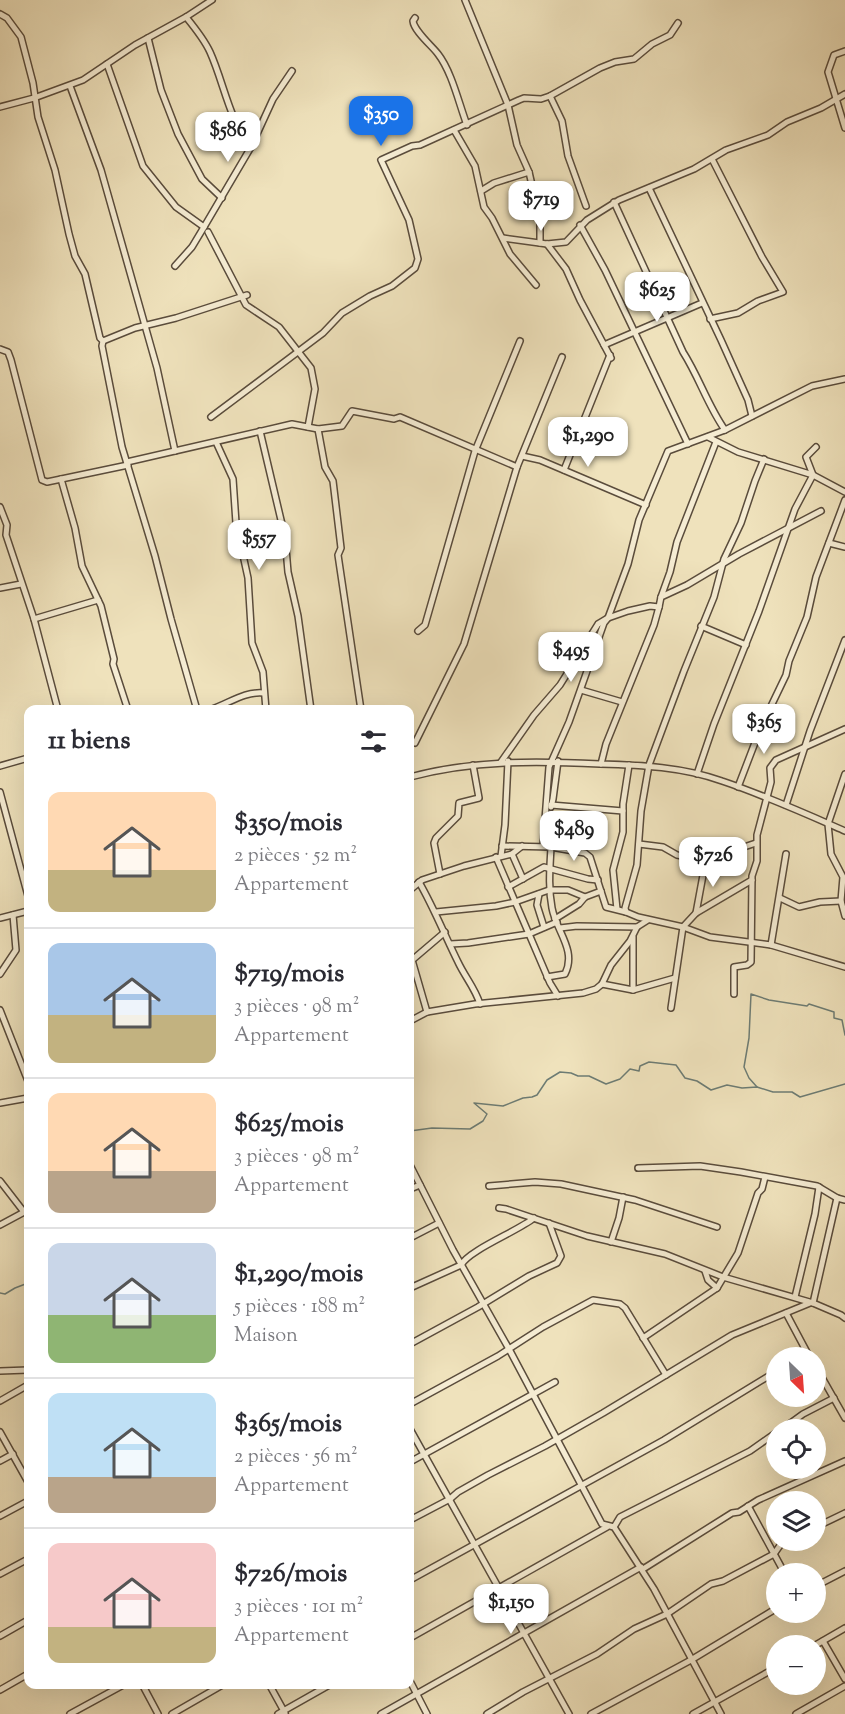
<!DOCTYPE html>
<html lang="fr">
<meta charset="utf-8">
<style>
:root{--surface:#fff;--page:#f2f2f3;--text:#2b2b33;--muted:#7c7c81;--line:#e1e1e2;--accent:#1a73e8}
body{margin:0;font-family:"Sorts Mill Goudy",serif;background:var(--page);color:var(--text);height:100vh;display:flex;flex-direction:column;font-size:22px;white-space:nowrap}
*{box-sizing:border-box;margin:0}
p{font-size:20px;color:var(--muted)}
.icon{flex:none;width:33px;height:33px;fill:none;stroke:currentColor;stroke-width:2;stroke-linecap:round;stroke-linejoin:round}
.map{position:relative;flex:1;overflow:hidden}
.details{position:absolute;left:24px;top:705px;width:390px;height:984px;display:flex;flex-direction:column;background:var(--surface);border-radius:12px;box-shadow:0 6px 24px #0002}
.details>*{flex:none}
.needle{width:39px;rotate:155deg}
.controls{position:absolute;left:766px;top:1347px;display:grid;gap:12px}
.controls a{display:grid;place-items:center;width:60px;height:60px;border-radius:50%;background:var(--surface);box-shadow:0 6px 24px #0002;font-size:30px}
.price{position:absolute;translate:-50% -51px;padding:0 14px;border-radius:12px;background:#fff;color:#222;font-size:20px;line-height:39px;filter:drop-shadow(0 2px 3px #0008)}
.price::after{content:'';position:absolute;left:50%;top:36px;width:18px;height:14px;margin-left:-9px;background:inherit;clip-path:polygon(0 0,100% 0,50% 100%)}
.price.on{background:var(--accent);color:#fff}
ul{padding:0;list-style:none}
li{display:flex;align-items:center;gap:18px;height:150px;padding:0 24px}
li+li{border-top:2px solid var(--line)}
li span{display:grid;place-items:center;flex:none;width:168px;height:120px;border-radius:12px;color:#555}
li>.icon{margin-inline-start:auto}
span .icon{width:72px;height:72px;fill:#fffc;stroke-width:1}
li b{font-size:26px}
h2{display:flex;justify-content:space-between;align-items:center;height:72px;padding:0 24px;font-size:26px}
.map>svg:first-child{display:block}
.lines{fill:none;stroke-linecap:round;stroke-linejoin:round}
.stream{stroke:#6d7c74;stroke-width:1.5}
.minor-casing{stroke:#5a4c3c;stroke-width:8}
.minor{stroke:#f5ecd3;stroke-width:5}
</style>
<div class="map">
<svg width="845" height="1714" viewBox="0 0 845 1714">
<rect width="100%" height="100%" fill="#efe2bc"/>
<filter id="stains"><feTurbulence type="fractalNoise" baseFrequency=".00333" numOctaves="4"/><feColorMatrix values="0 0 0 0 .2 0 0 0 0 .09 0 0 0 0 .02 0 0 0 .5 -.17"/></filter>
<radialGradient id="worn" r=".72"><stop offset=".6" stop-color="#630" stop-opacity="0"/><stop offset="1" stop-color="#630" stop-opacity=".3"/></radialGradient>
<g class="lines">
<g class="stream">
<polyline points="757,1087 749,1078 744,1067 749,1038 751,994 769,1000 807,1006 809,1004 834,1012 834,1018 842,1020 845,1035"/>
<polyline points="410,1131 432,1128 470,1129 483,1121 487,1114 474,1103 503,1106 523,1098 532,1097 537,1095 547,1080 560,1072 571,1073 578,1076 589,1076 606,1084 620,1079 630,1069 639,1071 640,1066 649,1062 676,1065 685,1078 697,1081 711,1090 727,1085 742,1088 757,1087 773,1092 792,1092 800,1097 845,1084"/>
<polyline points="0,1293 5,1294 15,1288 28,1283"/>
</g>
<defs>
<g id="minor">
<polyline points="465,0 508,105 517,145 529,172 540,220 540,243"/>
<polyline points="0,14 7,18 21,37 33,83 38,117 55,170 69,234 75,256 85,274 100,338 103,341 102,346 122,447 155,556 171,619 197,710"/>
<path d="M186,17C195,28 204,39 210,52C224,83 229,120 251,147"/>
<path d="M415,18L413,21C414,31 432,46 438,54C452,72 459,104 467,125"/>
<polyline points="148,38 161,90 178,134 202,179 222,198"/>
<polyline points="845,51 834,55 828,72 845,128"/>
<polyline points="107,64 143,166 176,207 204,227"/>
<polyline points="70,86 101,170 157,368 175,451"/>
<polyline points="550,96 562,121 568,156 586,206"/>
<polyline points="0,107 34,98 83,80 135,45 186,17 212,0"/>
<polyline points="454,130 475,166 484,207 492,218 510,254 536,285"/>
<polyline points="649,188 721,340 748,400 752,416"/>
<polyline points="481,191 494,183 529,172"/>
<path d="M614,202L683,352C699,377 708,406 725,430"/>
<polyline points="580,225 605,270 688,444"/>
<polyline points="208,232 246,305 279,327 311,368 315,389 308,427"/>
<polyline points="503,238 547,244 566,242 587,220 619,200 694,169 726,150 768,135 787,122 821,108 845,94"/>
<polyline points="547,244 566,269 580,300 611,358"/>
<polyline points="175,266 192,247 204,227 251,147 273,99 292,71"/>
<polyline points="710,319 738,313 758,301 783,292 762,257 712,159"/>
<polyline points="103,341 135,328 176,318 247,295"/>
<polyline points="604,345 702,303"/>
<polyline points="0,349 8,352 11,360 42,480 47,482 128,465"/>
<polyline points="211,417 323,333 342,313 370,296 392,286 415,268 418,259 409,220 381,160 412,146 420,145 519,100 524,98 541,99 550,96 600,68 615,62 634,59 652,44 670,35 678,23"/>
<polyline points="318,429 325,467 333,481 341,548 338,555 361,710"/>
<polyline points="260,431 285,537 288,572 298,616 311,710"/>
<polyline points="708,437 738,452 813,475 845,492"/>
<polyline points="216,442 233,479 236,523 248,578 252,643 263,672 266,710"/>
<polyline points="522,456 540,460 646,505"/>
<polyline points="127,462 292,424 318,429 342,426 352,411 394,419 400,417 517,467"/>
<polyline points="564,470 610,355"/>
<polyline points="61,479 75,528 82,566 101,606 114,659 113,664 128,710"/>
<polyline points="0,507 7,525 6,535 34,619 58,710"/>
<polyline points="829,543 845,547"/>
<polyline points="0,588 21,584"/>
<polyline points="661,597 670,572 677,542 716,442"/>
<polyline points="34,619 98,600"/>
<polyline points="701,626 746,645"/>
<polyline points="418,631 425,625 475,451 520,341"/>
<polyline points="581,690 622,702"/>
<path d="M209,710C229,704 243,691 264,693"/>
<polyline points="415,743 464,644 517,467 562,357"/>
<polyline points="501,762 534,715 560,685 598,624 608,618 628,611 650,606 659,607 661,597 687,585 739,554 821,511"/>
<polyline points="601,764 606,744 654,625 659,607"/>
<polyline points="0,766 28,758"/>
<polyline points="697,774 714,724 759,611 795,509 813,475 806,457 816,447"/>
<polyline points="845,774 828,824 831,854 843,877 841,901 845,916"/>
<path d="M410,777C473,760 536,761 600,764C641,765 683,767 722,781C764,795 804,813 845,831"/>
<polyline points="738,787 761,727 786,675 789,661 807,617 816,577 845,500"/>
<polyline points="0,792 28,896"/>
<polyline points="551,805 623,811"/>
<polyline points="786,805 810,731 845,640"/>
<polyline points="551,807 553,799 558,761"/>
<polyline points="545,835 551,847 585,853 590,857 606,907 626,912 638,917 683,927 710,937 771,945 845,967"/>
<polyline points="639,844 663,847 677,855 697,859 714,857 756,843"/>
<path d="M502,846L551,847C550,867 548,887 552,908C556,931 577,950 565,974L547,977"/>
<polyline points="543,846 549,767 569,722 604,623 608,618 628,564 639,520 668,451 725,430 812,386 845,379"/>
<polyline points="512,854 523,879"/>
<polyline points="501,856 505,825 508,761"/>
<polyline points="496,857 550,983 558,996"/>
<polyline points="440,874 434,843 436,838 458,816 459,803 479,798 473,765"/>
<path d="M419,882C434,908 445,936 458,962C465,977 475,988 480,1004"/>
<polyline points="508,887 544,867 588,879 598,880"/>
<polyline points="410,890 422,880 464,866 512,854 522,846"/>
<polyline points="539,894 537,905 544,927"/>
<polyline points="780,898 799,907 820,902 841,901"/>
<polyline points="617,909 613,870 623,832 623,804 629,765"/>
<polyline points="436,912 496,906 515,902 549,890 568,890 585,897"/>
<polyline points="626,912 625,908 637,865 641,811 649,765 684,671 714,597 724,559 741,523 755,481 764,459"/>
<polyline points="696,913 706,859"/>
<polyline points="0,918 28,911"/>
<polyline points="555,919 579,904 585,897 601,891"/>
<polyline points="560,928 577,926 637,927"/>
<polyline points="633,937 633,990"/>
<polyline points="450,944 468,943 529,934 557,922"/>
<polyline points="771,945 786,854"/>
<polyline points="412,960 427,1012"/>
<polyline points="411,961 445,932"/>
<polyline points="0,974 16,950 13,915"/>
<polyline points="602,984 633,990 675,978"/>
<polyline points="734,994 734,967 747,965 751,962 752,876 757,861 757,835 771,782 770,768 776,760 845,729"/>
<polyline points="671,1008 683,927 696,913 752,880"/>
<polyline points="0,1010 28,1081"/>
<polyline points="410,1021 427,1012 475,1004 583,993 596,989 602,984 611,965 630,941 637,927 648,920"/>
<polyline points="0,1103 28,1098"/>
<polyline points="410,1165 453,1250 509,1349 602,1524 614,1527 654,1589 721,1714"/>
<polyline points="638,1168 700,1166 741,1172 817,1186 837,1198 845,1200"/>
<polyline points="0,1181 24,1212"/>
<polyline points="489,1186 535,1182 561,1184 635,1200 717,1227"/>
<polyline points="410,1189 420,1185"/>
<polyline points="499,1208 506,1209 587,1236 665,1254 723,1277 813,1303 841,1315 845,1318"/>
<polyline points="0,1225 28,1210"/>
<polyline points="410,1238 439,1223"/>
<polyline points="611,1242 619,1218 623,1197"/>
<polyline points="705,1271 708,1280 717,1288"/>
<path d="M410,1288L461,1265C469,1250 518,1231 534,1218"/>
<polyline points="795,1297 815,1214 819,1187"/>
<polyline points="813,1303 837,1198"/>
<polyline points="786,1313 810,1358"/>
<polyline points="643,1338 717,1288 738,1253 758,1193 762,1189 765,1177"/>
<polyline points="410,1344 478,1307 529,1276 557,1263 561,1256 549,1223"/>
<polyline points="816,1367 845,1418"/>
<polyline points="0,1371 28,1370"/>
<polyline points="0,1401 28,1385"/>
<polyline points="410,1404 498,1356 543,1327 593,1300 620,1304 625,1308 666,1375"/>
<polyline points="410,1429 569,1714"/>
<polyline points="781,1430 803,1414 834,1398"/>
<polyline points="0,1432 28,1482"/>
<polyline points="0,1461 13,1454"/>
<polyline points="410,1462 555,1382"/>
<polyline points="748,1506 785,1574"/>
<polyline points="0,1516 28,1501"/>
<polyline points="410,1520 450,1499 458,1492 488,1475 545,1446 603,1413 732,1335 810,1303"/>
<polyline points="614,1527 620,1517 750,1451 777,1432"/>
<polyline points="816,1527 845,1513"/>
<polyline points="643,1569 732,1513 739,1512 758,1500 845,1461"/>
<polyline points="0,1574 28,1559"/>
<polyline points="410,1580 664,1440 777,1371"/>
<polyline points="816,1586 845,1571"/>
<polyline points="0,1636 28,1620"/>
<polyline points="410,1638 607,1527"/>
<polyline points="823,1641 845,1679"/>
<polyline points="814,1646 845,1628"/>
<polyline points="410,1681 427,1714"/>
<polyline points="142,1684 158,1714"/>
<polyline points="269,1684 285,1713"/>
<polyline points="0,1690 28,1674"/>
<polyline points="70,1714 125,1684"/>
<polyline points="172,1714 224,1684"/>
<polyline points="278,1714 331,1684"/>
<polyline points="381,1714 641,1567"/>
<polyline points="487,1714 523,1692 597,1654 634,1629 667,1614 711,1584 723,1581 774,1554 781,1544 789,1540"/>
<polyline points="591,1714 691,1660 777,1608"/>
<polyline points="693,1714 777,1667"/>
<polyline points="796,1714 845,1686"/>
</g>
</defs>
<use href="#minor" class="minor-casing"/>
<use href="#minor" class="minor"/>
</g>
<rect width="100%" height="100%" filter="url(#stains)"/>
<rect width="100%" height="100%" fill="url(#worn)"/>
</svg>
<div class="controls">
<a><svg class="needle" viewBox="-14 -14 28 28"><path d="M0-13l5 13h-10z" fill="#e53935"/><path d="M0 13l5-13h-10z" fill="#7c7c81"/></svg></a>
<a><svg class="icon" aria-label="locate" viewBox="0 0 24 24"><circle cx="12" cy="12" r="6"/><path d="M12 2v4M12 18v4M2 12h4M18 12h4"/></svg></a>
<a><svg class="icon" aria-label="layers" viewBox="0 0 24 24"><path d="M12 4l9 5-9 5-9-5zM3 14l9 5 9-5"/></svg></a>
<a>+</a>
<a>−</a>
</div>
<b class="price on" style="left:381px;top:147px">$350</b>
<b class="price" style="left:228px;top:163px">$586</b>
<b class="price" style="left:541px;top:232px">$719</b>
<b class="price" style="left:657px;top:323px">$625</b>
<b class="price" style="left:588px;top:468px">$1,290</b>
<b class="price" style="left:259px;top:571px">$557</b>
<b class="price" style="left:571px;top:683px">$495</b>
<b class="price" style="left:764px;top:755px">$365</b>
<b class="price" style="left:574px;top:862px">$489</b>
<b class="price" style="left:713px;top:888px">$726</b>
<b class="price" style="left:511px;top:1635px">$1,150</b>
<section class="details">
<h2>11 biens<svg class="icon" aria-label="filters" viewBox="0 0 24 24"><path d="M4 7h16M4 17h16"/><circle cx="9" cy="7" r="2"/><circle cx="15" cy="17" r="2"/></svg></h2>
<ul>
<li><span style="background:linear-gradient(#ffd9b3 65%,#c2b280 0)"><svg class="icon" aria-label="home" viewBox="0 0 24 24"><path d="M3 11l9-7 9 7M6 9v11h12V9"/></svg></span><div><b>$350/mois</b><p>2 pièces · 52 m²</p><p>Appartement</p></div></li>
<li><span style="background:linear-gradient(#a9c7e8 60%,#c2b280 0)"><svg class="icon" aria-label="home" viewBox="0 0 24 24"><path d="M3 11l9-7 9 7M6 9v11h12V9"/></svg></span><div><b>$719/mois</b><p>3 pièces · 98 m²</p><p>Appartement</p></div></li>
<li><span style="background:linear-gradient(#ffd9b3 65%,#b9a48a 0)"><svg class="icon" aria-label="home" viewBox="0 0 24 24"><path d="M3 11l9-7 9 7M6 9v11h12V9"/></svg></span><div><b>$625/mois</b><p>3 pièces · 98 m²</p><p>Appartement</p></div></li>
<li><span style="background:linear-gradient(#c9d6e8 60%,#8fb573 0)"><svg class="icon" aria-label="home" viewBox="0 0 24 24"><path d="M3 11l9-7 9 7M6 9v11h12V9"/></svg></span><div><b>$1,290/mois</b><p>5 pièces · 188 m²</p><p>Maison</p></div></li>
<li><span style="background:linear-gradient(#bfe0f5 70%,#b9a48a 0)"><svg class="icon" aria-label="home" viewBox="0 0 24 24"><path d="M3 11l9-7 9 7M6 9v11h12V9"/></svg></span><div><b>$365/mois</b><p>2 pièces · 56 m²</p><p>Appartement</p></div></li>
<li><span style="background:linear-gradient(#f6c9c9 70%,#c2b280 0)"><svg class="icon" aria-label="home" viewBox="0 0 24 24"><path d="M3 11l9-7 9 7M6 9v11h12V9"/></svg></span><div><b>$726/mois</b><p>3 pièces · 101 m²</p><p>Appartement</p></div></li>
</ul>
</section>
</div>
